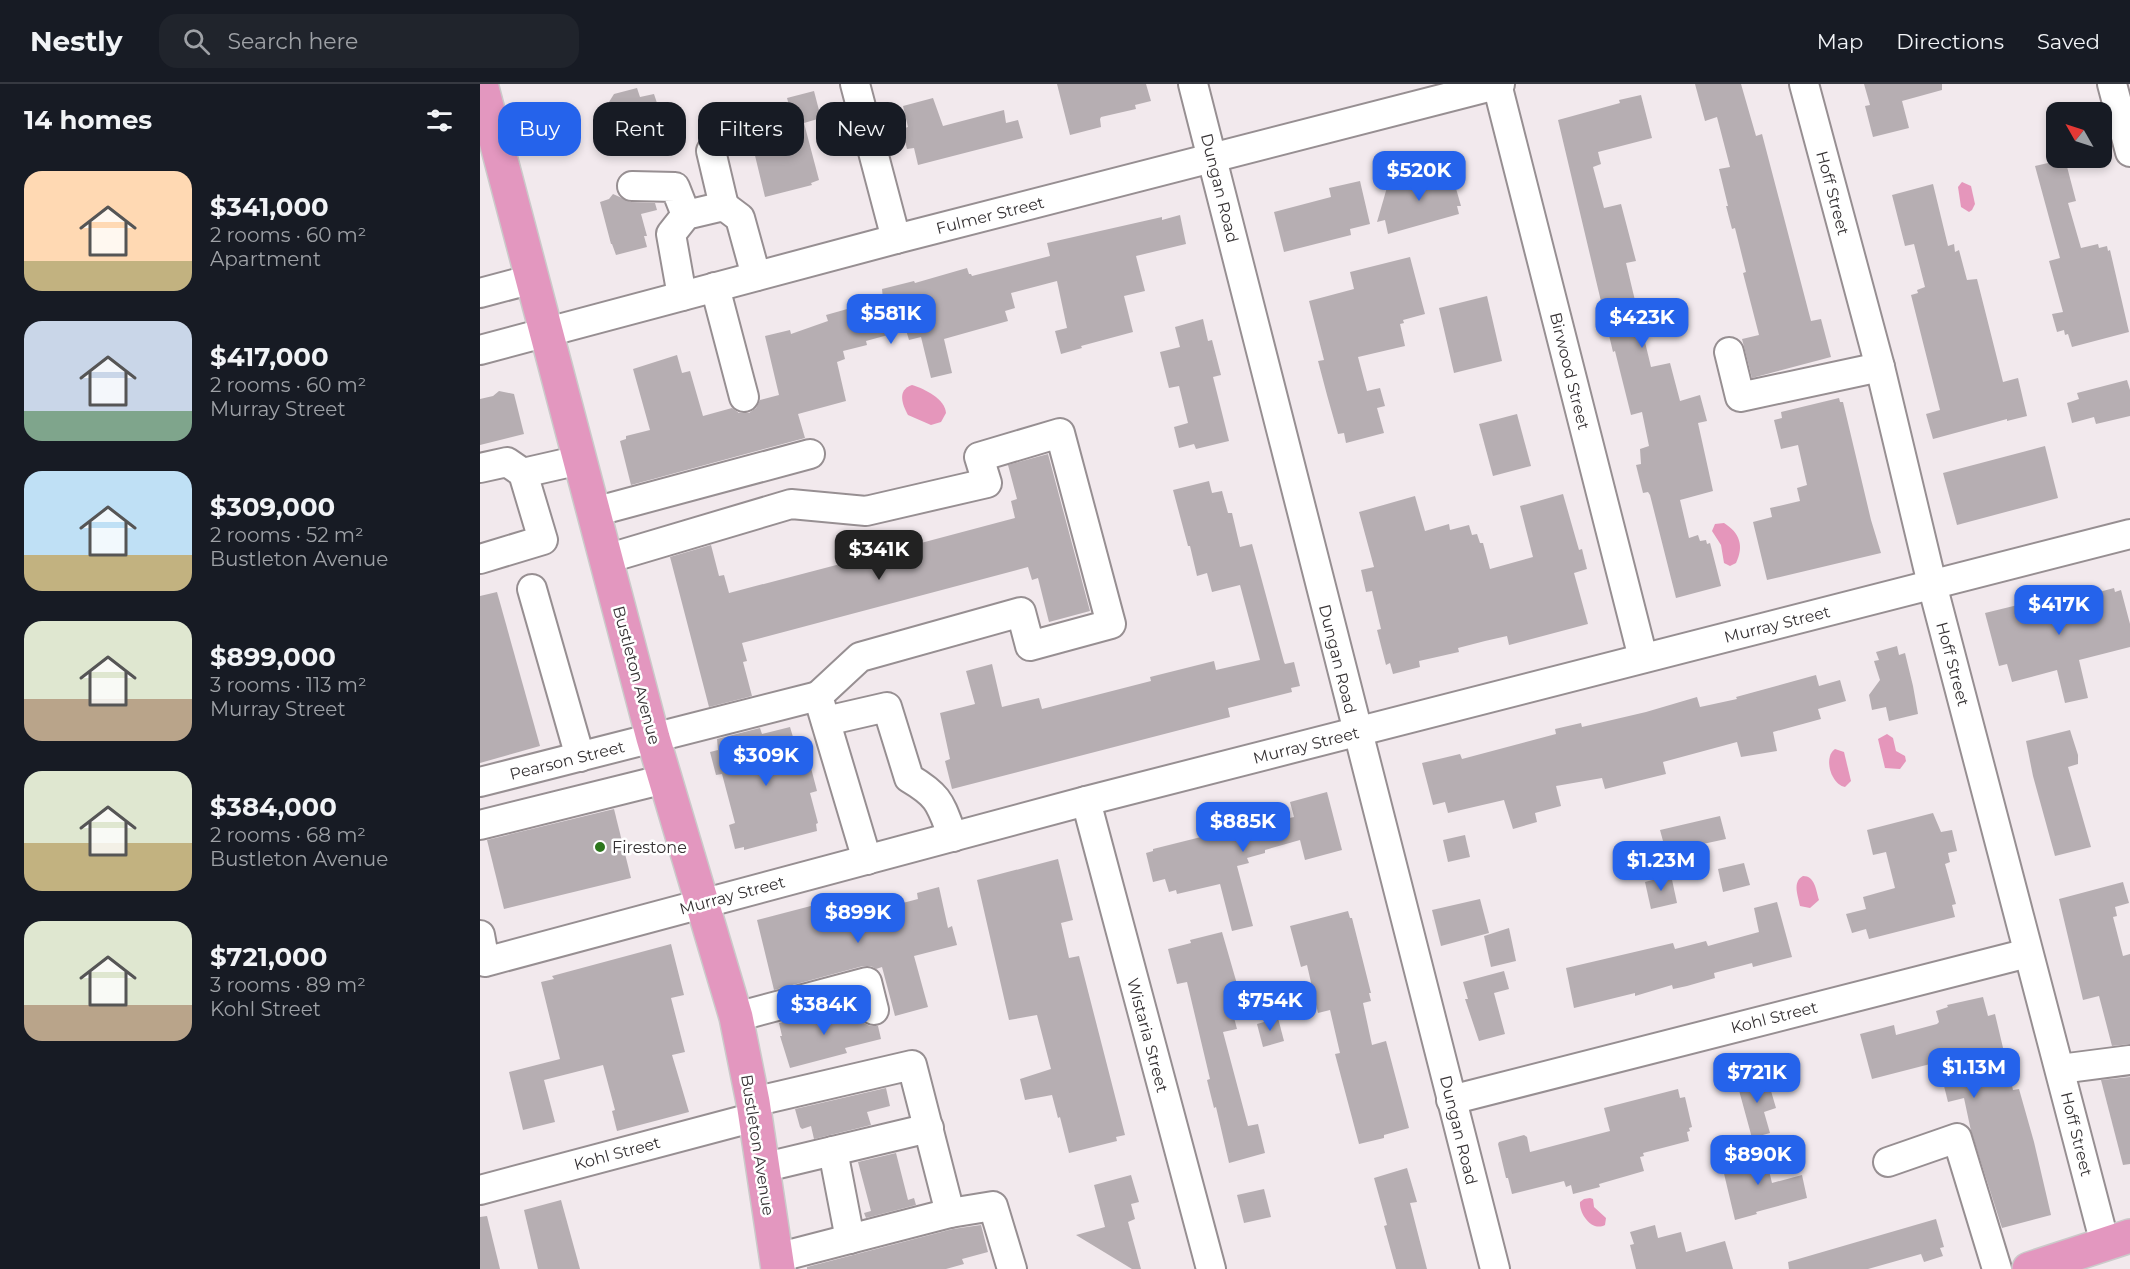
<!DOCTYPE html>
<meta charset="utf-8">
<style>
:root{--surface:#171b24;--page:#20242c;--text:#f1f3f6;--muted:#9ea1a6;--line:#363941;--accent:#2563eb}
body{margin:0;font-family:Montserrat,sans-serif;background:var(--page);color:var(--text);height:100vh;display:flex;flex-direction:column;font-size:22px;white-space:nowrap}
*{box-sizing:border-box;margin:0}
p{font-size:20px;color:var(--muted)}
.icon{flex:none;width:33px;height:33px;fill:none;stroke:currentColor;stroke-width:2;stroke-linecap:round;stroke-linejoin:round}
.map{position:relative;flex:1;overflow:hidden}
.drawer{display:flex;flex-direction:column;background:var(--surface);width:480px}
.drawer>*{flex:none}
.top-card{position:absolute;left:18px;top:18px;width:570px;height:54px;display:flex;gap:12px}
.needle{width:39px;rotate:309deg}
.controls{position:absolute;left:1566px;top:18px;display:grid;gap:12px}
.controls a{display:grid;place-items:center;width:66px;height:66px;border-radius:12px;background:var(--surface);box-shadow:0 3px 9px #0003;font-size:30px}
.price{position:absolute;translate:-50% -51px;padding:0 14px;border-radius:12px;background:var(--accent);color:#fff;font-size:20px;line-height:39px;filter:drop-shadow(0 2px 3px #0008)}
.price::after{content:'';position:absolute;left:50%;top:36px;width:18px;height:14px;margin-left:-9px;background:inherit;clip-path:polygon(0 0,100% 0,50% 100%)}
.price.selected{background:#222;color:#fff}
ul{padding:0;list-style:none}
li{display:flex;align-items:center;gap:18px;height:150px;padding:0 24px}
li span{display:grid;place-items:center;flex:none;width:168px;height:120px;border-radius:18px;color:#555}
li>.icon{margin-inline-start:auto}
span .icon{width:72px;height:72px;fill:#fffc;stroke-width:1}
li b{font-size:26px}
h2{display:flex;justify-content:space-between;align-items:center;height:72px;padding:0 24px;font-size:26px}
.pill{padding:0 21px;border-radius:18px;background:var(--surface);box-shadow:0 3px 9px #0003;font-size:21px;line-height:54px}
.pill.selected{background:var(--accent);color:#fff}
header{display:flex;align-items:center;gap:36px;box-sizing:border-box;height:84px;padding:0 30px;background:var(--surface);border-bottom:2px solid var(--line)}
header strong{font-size:28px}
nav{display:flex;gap:33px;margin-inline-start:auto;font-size:21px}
.search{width:420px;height:54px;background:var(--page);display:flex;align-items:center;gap:15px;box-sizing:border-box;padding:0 21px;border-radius:18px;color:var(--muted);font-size:22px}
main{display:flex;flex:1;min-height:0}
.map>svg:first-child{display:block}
.water{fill:#e596bb}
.building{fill:#b6aeb2}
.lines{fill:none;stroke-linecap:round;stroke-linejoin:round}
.minor-casing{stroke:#978f92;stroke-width:32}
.major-casing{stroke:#cbcaca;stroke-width:36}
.minor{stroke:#fff;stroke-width:28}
.major{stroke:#e397bf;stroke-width:33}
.poi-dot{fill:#2c761c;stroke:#fff;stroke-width:2}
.labels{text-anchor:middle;stroke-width:5;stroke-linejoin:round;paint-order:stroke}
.street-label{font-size:16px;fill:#363234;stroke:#fff}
.poi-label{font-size:16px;fill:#363234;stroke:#fff;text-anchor:start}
</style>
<header>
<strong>Nestly</strong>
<div class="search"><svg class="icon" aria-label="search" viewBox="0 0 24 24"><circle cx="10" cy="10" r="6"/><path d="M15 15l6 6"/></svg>Search here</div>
<nav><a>Map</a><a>Directions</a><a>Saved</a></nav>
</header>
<main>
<section class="drawer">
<h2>14 homes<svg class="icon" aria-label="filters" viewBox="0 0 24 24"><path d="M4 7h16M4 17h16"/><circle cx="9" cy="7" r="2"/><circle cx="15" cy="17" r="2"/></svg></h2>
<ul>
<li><span style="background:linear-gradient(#ffd9b3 75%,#c2b280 0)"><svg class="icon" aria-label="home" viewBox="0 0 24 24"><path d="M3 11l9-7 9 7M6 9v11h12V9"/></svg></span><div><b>$341,000</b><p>2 rooms · 60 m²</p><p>Apartment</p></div></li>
<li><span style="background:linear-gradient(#c9d6e8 75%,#7fa58c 0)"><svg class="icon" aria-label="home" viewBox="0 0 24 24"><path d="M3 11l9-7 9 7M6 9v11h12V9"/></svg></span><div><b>$417,000</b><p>2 rooms · 60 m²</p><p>Murray Street</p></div></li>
<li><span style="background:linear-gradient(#bfe0f5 70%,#c2b280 0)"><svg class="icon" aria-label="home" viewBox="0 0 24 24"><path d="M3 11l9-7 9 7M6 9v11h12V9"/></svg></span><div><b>$309,000</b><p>2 rooms · 52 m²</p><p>Bustleton Avenue</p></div></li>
<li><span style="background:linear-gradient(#dfe7d0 65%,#b9a48a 0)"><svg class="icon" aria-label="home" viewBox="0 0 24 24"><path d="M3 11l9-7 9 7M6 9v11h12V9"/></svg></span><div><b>$899,000</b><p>3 rooms · 113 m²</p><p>Murray Street</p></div></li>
<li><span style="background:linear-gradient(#dfe7d0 60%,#c2b280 0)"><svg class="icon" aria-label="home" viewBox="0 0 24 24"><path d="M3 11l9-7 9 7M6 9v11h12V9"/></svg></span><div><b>$384,000</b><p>2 rooms · 68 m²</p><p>Bustleton Avenue</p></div></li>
<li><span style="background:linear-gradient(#dfe7d0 70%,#b9a48a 0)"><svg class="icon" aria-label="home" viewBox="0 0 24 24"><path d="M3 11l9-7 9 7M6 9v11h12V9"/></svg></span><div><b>$721,000</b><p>3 rooms · 89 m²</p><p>Kohl Street</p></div></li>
</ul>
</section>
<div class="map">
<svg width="1650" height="1185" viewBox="0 0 1650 1185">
<rect width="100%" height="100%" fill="#f2e9ed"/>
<g class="water">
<polygon points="1482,98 1491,102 1495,120 1492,126 1489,128 1481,123 1478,103"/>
<path d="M432,301C445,305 465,315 466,329L461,338L451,341L428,331C422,320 417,306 432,301Z"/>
<path d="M1244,439C1260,449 1264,462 1256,479L1250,482L1244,479L1241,461L1232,447L1235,440Z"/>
<polygon points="1407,650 1413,654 1416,667 1425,672 1426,677 1420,685 1405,684 1398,655"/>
<path d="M1355,665L1364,668L1371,697L1365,703C1351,701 1343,673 1355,665Z"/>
<path d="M1323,792C1335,792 1336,806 1339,816L1330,824L1320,822C1318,811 1312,798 1323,792Z"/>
<path d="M1110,1114L1113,1115L1114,1123L1126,1134L1125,1141C1112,1148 1099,1130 1100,1118L1104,1115Z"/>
</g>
<g class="building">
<polygon points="577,0 666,0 671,17 655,21 656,25 621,33 620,35 621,43 590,51"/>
<polygon points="1215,0 1261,0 1276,52 1282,50 1331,237 1341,235 1351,273 1272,294 1262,255 1279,251 1263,189 1266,188 1255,144 1252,145 1246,122 1248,122 1239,85 1250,83 1237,33 1225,37"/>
<polygon points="1384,0 1462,0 1462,6 1422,17 1429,44 1393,53 1385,22 1390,21"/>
<polygon points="157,4 160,13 174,10 182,34 167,38 170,51 139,59 129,18 134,10"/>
<polygon points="334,7 341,34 324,39 339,96 331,99 332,101 285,113 270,51 314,40 307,14"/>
<polygon points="1161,11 1172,54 1118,68 1121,80 1113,83 1124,124 1141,120 1156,177 1146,179 1171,283 1190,279 1200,317 1220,311 1227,337 1218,339 1233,407 1200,416 1209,454 1218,451 1220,457 1226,456 1227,460 1230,459 1241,502 1196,514 1170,411 1168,408 1163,409 1156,381 1161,380 1160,365 1169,362 1162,328 1151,331 1135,267 1133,268 1078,36 1140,19 1139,16"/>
<polygon points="453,14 463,42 524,26 526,39 538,36 543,54 438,81 434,64 427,65 422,45 428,43 423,22"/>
<polygon points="245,24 252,52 241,55 235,51 228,51 223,30"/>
<polygon points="1585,75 1596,117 1588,119 1601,164 1618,160 1619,164 1627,162 1628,167 1630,166 1649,248 1592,263 1588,250 1585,251 1584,246 1577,248 1572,230 1583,228 1569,177 1580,174 1555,82"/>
<polygon points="971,87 981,122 977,122 979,130 908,150 905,136 897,138 910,93 927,99"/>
<polygon points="880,97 890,140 870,145 871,151 804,168 794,128 851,113 849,104"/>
<polygon points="1453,100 1468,162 1474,160 1475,168 1479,166 1487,196 1497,195 1523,298 1538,294 1547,332 1527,337 1527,335 1453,355 1446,330 1460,326 1431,211 1438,209 1437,206 1445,203 1434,160 1425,162 1412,111"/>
<polygon points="133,110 151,118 175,119 177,126 161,130 167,152 164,152 167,163 136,171 132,160 131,160 120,118 129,115"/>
<polygon points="700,131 706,160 656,172 665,207 644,212 653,248 601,262 602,264 581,270 575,247 587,244 577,197 531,209 535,224 525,227 528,237 464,255 472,289 451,294 441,253 429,256 426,246 386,257 387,261 363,267 365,275 357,278 366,317 318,330 325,354 151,401 140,357 146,355 146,352 170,346 153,285 197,271 202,289 210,287 223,332 252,324 259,329 269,329 276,324 280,316 299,311 285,252 310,246 311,250 348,237 346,231 403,215 402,205 434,197 435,199 487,184 489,190 491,190 492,192 570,172 567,159 682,133 682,136"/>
<polygon points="930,173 945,230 923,236 924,239 920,240 925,262 878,273 887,307 900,304 905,322 897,324 904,349 866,359 864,349 858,350 847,311 838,277 844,276 829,217 874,205 870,188"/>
<polygon points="1007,212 1022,277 974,289 959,224"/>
<polygon points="723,235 728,257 732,256 741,291 733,293 749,357 716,365 714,360 699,364 694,343 708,339 699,302 689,304 680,268 700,263 695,243"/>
<polygon points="1647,296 1650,306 1650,332 1616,340 1614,333 1592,339 1587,319 1599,315 1597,309"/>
<polygon points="19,307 34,310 44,350 0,361 0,315 13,312"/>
<polygon points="1359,314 1360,318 1363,318 1391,436 1401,469 1287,496 1273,438 1292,433 1290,424 1320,417 1317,404 1327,401 1318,361 1301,365 1294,336 1302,334 1301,328"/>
<polygon points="1037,330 1051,382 1013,392 999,340"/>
<polygon points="1565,362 1578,414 1477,441 1463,389"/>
<polygon points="568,370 610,527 569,538 558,494 552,496 548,483 262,559 267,577 263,578 272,612 229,623 190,473 231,461 239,492 244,491 249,509 364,479 359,462 388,455 392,472 535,434 531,417 537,415 528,381"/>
<polygon points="729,397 732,409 742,407 748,429 752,429 760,463 772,460 804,578 805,580 814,578 820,602 811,604 812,608 748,624 750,633 472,705 465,677 470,675 460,629 495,620 486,587 512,580 522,623 559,614 562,625 671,597 670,593 734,577 736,586 780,576 760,501 732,508 727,489 717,492 710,462 708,462 693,406"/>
<polygon points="1083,410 1099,466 1102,465 1107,485 1094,489 1108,540 1029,561 1027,552 1005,557 978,564 979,568 939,577 940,583 913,590 910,579 906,581 897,546 901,545 892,507 886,508 881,486 894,483 879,428 935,412 945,447 969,440 970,446 989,441 992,451 997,450 1000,459 1003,459 1010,485 1053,473 1040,422"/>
<polygon points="1634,504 1635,508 1641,506 1650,540 1650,563 1599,576 1608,614 1585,619 1577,586 1532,598 1527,580 1519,582 1505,529 1554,517 1553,514 1584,506 1589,516"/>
<polygon points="17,508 60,662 0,679 0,512"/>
<polygon points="1417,562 1419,571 1425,569 1433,602 1438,630 1409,637 1406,623 1392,626 1389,611 1400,596 1394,577 1399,576 1396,568"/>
<polygon points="1336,591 1339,602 1360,596 1366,617 1338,625 1341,635 1293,648 1297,667 1261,673 1257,658 1183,678 1186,690 1125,705 1122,694 1076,702 1081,722 1055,729 1057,738 1033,745 1024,716 968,729 965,718 953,721 942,679 980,670 982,675 1076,650 1075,645 1101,639 1102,643 1166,628 1217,613 1220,623 1257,615 1256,613"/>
<polygon points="310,643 323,686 331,684 337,707 330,709 338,739 336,740 337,747 264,766 264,763 255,765 249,741 255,739 242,690 236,691 230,668 238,666 237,655 280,644 282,650"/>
<polygon points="1590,646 1598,671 1598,680 1588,683 1611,763 1575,772 1553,692 1546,657"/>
<polygon points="847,708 862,766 825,776 820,756 785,766 785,769 767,774 769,779 757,782 773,842 752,847 740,800 697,810 696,806 689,808 685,795 673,798 666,769 673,767 673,765 737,749 736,747 763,738 763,740 777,737 778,741 814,733 810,718"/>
<polygon points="134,725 151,794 24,825 7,756"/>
<polygon points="1453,729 1461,748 1472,746 1477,767 1468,769 1470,778 1465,780 1476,820 1472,821 1475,833 1389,855 1386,845 1372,849 1366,830 1386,825 1383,813 1415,804 1406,768 1393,771 1387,746"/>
<polygon points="1240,732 1246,755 1186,768 1180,746"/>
<polygon points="985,751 990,773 968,778 963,756"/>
<polygon points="578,775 593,836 581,839 589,874 599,872 645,1051 636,1053 637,1057 589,1069 580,1033 578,1034 572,1011 545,1016 540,995 571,985 557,931 529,936 497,796"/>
<polygon points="1264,779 1270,801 1243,808 1238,785"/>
<polygon points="1191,791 1197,819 1171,825 1165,798"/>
<polygon points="1643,798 1649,819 1635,823 1637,832 1633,833 1643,872 1650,870 1650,960 1632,962 1619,912 1603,916 1579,815"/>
<polygon points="459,803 468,844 472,842 477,861 434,872 448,923 415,932 402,883 396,885 391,882 383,882 294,906 277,836 369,812 373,832 438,815 437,809"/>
<polygon points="1000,815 1009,849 961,862 952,826"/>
<polygon points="1297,818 1312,873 1273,883 1272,879 1234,889 1235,894 1207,902 1193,905 1192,901 1155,912 1155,909 1094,924 1086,884 1193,859 1195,865 1226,857 1228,862 1279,848 1274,824"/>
<polygon points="868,827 870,834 872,834 891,909 889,909 891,917 883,919 892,961 906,957 929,1044 904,1051 904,1054 879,1060 855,970 860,969 850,926 838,929 827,881 821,883 810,842"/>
<polygon points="1029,844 1036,877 1011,883 1004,852"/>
<polygon points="742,848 757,900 746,903 757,945 743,948 768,1042 778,1040 785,1069 749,1079 736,1023 734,1024 727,996 730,995 707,898 697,900 688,865 711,859 710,856"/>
<polygon points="191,860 204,911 191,914 205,968 192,971 209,1028 137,1047 132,1027 135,1026 123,981 64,996 75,1038 43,1046 29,988 80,975 61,898 74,895 72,892"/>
<polygon points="1024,887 1029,905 1014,909 1025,950 999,957 985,915 988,915 983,898"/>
<polygon points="1503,913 1508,932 1515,930 1533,1006 1539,1005 1554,1058 1571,1131 1522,1144 1491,1047 1484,1014 1468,1018 1458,978 1392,995 1380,950 1414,941 1416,951 1457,940 1459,938 1456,927 1468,923 1467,921"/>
<polygon points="368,920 373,935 376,934 377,940 384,939 390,942 398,942 401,955 365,964 367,969 310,984 300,952 302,952 299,939"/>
<polygon points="798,934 804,957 783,963 777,940"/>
<polygon points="1286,990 1296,1024 1284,1028 1290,1049 1272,1054 1257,999"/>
<polygon points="1650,993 1650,1080 1643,1081 1621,996"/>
<polygon points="406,1004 410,1022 387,1028 391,1041 334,1055 331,1042 322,1045 320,1043 315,1025"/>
<polygon points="1198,1005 1200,1014 1205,1013 1212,1043 1209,1044 1210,1047 1207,1048 1209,1057 1163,1069 1164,1072 1160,1073 1164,1087 1119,1100 1120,1103 1093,1110 1091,1101 1086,1103 1084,1097 1032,1110 1028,1094 1026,1094 1018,1060 1019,1058 1044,1051 1047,1053 1050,1068 1130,1047 1124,1024"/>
<polygon points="1284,1066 1292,1099 1322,1091 1327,1114 1276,1128 1277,1130 1255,1136 1241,1077"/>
<polygon points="416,1069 428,1116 434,1114 436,1121 386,1134 384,1129 391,1127 378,1078"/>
<polygon points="927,1084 937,1118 930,1119 947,1185 916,1185 904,1142 907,1141 894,1094"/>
<polygon points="651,1091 659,1118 651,1120 655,1135 648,1138 661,1185 652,1185 596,1151 625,1143 614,1101"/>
<polygon points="784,1105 791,1133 764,1139 757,1111"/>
<polygon points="81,1116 100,1185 58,1185 44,1126"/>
<polygon points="7,1132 20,1185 0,1185 0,1133"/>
<polygon points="1456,1135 1464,1163 1460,1164 1463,1172 1444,1178 1441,1170 1388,1185 1309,1185 1308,1178"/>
<polygon points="501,1141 508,1168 482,1175 484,1180 466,1185 327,1185 327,1183 473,1145"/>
<polygon points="1175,1141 1178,1154 1201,1148 1206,1168 1245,1157 1253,1185 1156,1185 1150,1161 1154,1160 1150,1148"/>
</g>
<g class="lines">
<defs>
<g id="minor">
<polyline points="375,0 416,155"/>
<polyline points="713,0 1015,1185"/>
<polyline points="1017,0 1163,574"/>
<polyline points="1324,0 1400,283 1452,500 1625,1160"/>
<polyline points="1632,0 1650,68"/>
<polyline points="231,67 244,122"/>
<polyline points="152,102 195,103 206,131"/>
<polyline points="235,203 264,313"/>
<polyline points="0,209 53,195"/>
<polyline points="202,212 191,150 206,131 244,122 260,134 276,192"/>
<polyline points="0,266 416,155 1020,0"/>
<polyline points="1249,268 1260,313 1400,283"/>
<polyline points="0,384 27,378 43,389 100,376"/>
<polyline points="114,428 330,370"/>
<polyline points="0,475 63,456 43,389"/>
<polyline points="126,475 311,420 386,427 507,399 499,373 580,349 631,540 550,562 541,528 380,573 338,612 387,776"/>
<polyline points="52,505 100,673"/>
<path d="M346,637L407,623L429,694C461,713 460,720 473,753"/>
<polyline points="0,698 338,612"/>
<polyline points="606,717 731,1185"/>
<polyline points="0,741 185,695"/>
<polyline points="0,851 5,878 606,717 1650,450"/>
<polyline points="256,933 387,898 394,926"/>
<polyline points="1580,985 1650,976"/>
<polyline points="971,1016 1548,869"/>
<polyline points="273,1018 432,981 470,1129"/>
<polyline points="353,1067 370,1155"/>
<polyline points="1408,1078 1477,1054 1517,1185"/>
<polyline points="282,1084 449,1044"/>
<polyline points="0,1106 275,1033"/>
<polyline points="296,1174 470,1129 513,1122 532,1185"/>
</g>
<g id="major">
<polyline points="1,0 173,654 256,933 273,1018 298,1185"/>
<polyline points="1549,1185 1650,1152"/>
</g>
</defs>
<use href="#minor" class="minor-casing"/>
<use href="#major" class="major-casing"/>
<use href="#minor" class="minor"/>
<use href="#major" class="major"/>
</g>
<circle class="poi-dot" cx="120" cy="763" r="6"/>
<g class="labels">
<g class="street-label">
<text transform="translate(740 104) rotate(76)" y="6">Dungan Road</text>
<text transform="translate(1353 109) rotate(75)" y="6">Hoff Street</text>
<text transform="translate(510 131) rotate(-14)" y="6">Fulmer Street</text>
<text transform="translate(1090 287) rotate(76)" y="6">Birwood Street</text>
<text transform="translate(1297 540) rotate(-14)" y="6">Murray Street</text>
<text transform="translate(858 575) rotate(76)" y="6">Dungan Road</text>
<text transform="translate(1473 580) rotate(75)" y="6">Hoff Street</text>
<text transform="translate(157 591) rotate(75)" y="6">Bustleton Avenue</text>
<text transform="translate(826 661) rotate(-14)" y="6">Murray Street</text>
<text transform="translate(87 676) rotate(-14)" y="6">Pearson Street</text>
<text transform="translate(252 811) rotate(-15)" y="6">Murray Street</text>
<text transform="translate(1294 933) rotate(-14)" y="6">Kohl Street</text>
<text transform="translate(668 951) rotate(75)" y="6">Wistaria Street</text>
<text transform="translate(979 1046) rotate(76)" y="6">Dungan Road</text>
<text transform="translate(1597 1050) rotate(76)" y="6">Hoff Street</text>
<text transform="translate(278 1061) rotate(81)" y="6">Bustleton Avenue</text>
<text transform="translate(137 1069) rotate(-15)" y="6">Kohl Street</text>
</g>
<g class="poi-label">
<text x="132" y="769">Firestone</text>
</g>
</g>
</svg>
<div class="controls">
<a><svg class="needle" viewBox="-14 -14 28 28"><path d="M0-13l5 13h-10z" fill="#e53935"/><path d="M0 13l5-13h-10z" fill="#9ea1a6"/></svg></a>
</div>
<b class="price" style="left:939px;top:118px">$520K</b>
<b class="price" style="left:411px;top:261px">$581K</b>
<b class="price" style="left:1162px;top:265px">$423K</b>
<b class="price selected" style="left:399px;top:497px">$341K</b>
<b class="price" style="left:1579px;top:552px">$417K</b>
<b class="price" style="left:286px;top:703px">$309K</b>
<b class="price" style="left:763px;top:769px">$885K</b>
<b class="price" style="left:1181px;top:808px">$1.23M</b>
<b class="price" style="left:378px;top:860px">$899K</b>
<b class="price" style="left:790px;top:948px">$754K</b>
<b class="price" style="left:344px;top:952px">$384K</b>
<b class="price" style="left:1494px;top:1015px">$1.13M</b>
<b class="price" style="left:1277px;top:1020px">$721K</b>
<b class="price" style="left:1278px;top:1102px">$890K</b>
<div class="top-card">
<a class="pill selected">Buy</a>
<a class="pill">Rent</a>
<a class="pill">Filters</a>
<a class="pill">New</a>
</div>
</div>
</main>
